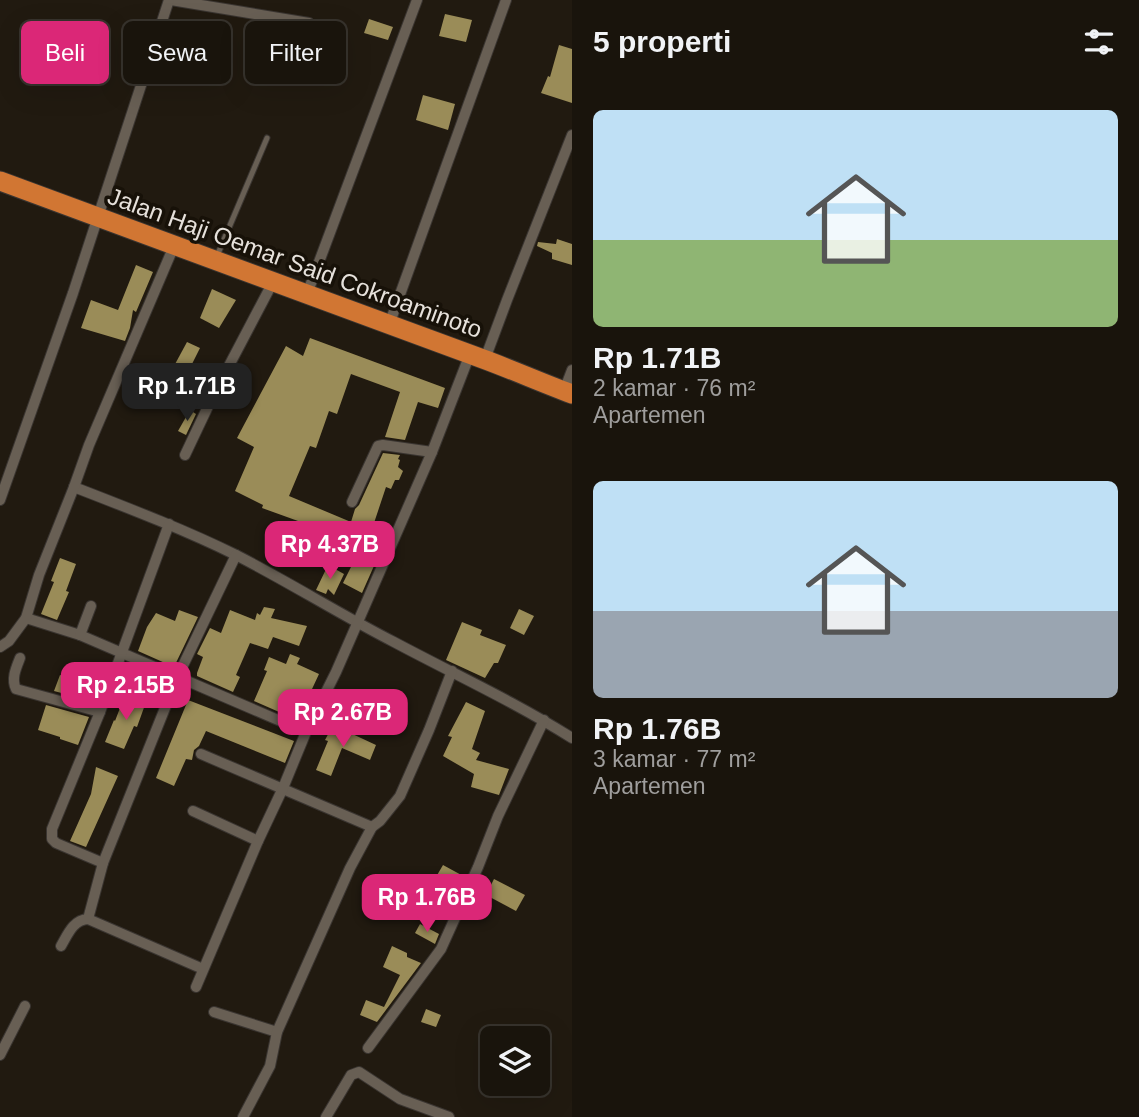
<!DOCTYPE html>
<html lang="id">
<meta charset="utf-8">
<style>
:root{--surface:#19140c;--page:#221d15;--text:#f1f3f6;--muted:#9f9e9d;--line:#37332d;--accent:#db2777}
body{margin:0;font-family:Arial,sans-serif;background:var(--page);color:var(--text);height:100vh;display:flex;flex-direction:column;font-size:26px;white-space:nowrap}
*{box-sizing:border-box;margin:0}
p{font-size:23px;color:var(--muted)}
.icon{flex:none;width:38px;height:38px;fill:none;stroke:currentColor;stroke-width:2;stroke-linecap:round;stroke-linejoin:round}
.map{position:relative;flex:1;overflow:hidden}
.drawer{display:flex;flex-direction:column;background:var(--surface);width:567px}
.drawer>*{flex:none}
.hud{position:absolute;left:21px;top:21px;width:444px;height:63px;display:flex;gap:14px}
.controls{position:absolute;left:480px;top:1026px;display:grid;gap:14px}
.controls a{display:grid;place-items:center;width:70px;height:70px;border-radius:10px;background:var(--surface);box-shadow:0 7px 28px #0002,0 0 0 2px var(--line);font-size:35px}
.price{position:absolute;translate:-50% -60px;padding:0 16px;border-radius:14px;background:var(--accent);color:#fff;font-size:23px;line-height:46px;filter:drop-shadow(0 2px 4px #0008)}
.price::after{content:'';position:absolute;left:50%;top:42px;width:21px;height:16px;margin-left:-10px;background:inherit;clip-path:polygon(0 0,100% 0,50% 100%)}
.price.on{background:#222;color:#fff}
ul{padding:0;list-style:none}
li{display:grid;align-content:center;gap:14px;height:371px;padding:0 21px}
li span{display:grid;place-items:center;height:217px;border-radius:10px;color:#555}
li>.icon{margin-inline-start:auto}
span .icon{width:126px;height:126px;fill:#fffc;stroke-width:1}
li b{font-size:30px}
h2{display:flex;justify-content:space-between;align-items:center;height:84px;padding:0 21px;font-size:30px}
.tag{padding:0 24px;border-radius:10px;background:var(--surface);box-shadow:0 7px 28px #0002,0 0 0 2px var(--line);font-size:24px;line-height:63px}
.tag.on{background:var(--accent);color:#fff}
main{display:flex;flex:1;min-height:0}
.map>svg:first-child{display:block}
.building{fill:#9a8c58}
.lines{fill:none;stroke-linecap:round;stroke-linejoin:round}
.lane-casing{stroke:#3a3531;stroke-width:7}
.street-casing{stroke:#3a3531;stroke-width:12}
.highway-casing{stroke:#3a3531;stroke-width:21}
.lane{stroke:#685f54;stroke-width:5}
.street{stroke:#685f54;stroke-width:10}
.highway{stroke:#d17633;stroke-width:19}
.labels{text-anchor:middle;stroke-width:7;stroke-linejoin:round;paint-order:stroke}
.street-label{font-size:24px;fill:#e6e1db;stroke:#171108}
</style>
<main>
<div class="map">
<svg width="572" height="1117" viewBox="0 0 572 1117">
<rect width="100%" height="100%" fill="#211a10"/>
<g class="building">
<polygon points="445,14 472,20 466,42 439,36"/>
<polygon points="369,19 393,27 388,40 364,33"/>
<polygon points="559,45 572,49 572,103 541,93 548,76 550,77"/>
<polygon points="423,95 455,104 448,130 416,120"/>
<polygon points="557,239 572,244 572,265 552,259 552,253 537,246 538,242 556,244"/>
<polygon points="136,265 153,272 136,312 133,310 130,328 125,341 81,328 91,300 118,310"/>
<polygon points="212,289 236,300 219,328 200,318"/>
<polygon points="310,338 445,388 438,408 418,402 405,440 385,437 400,392 351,374 337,414 329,411 316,448 310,446 289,496 351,522 355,509 359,505 383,453 400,455 398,459 400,460 398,467 403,471 399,480 395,480 391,489 386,487 370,535 385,541 362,593 343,583 360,549 355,547 356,545 298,521 262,508 263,505 235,491 254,447 237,438 286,346 303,356"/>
<polygon points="187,342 200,348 188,372 174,366"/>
<polygon points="190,410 196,414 186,435 178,431"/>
<polygon points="60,558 76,564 66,591 69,592 57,620 41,614 54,582 51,581"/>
<polygon points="328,565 344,574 334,595 328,589 326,594 316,590"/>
<polygon points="264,607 275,609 271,618 307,626 299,646 273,637 268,649 250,643 236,675 240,677 233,692 197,676 197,673 203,657 197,654 210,628 221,633 230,610 255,620 257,613 260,615"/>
<polygon points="519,609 534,616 524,635 510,628"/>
<polygon points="179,610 198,617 174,667 138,651 147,627 156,613 175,621"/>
<polygon points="462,622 482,630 480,635 506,645 498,663 494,663 485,678 446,660"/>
<polygon points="290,654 300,658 297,664 319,674 306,702 311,705 302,722 254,701 267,671 264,670 269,657 286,664"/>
<polygon points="60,675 81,682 83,676 102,682 95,702 54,691"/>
<polygon points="347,693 392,711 386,726 341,705"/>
<polygon points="125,695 146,702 137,727 134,726 124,749 105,742 114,720 115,721"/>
<polygon points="188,700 294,741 285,763 206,731 199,746 194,750 192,760 186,759 174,786 156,778"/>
<polygon points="466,702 485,711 472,749 480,753 476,760 509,769 499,795 471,787 474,774 443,756 452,737 448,736"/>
<polygon points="46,705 89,717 78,745 60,739 60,737 38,730"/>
<polygon points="333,725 376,745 370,760 342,748 331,776 316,770 328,741 325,740"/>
<polygon points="96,767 118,776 86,847 70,841 91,794"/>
<polygon points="443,865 465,877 459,889 436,877"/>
<polygon points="494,879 525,895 516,911 486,895"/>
<polygon points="420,924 439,934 435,944 415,933"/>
<polygon points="392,946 407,953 407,957 421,963 377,1022 360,1015 366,1000 384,1007 400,975 383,967"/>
<polygon points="426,1009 441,1015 436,1027 421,1022"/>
</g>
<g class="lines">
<defs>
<polyline id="lane" points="217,256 267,138"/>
<g id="street">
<polyline points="171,0 309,23"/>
<polyline points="307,294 417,0"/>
<polyline points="389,325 506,0"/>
<polyline points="485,359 507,300 572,135"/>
<polyline points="564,391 572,370"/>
<polyline points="185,455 212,398 273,282"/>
<path d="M74,487C128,508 183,529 236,555C289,582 341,615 394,642C454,674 515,702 572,738"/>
<polyline points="0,500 73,293 169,0"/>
<polyline points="352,502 378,446 383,445 432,452"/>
<polyline points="26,618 80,635 306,732"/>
<polyline points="80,635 91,606"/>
<polyline points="0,647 9,641 26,618 39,575 74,487 89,445 174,246"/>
<path d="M20,658C16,668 11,679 16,689L100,712"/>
<polyline points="320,704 369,726"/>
<polyline points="201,754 372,827"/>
<polyline points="193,811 258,841"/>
<polyline points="103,863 56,843 52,839 52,829 100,712 169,524"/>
<polyline points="88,919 203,969"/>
<path d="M61,946C68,934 73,920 88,919L103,863L177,678L236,555"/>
<polyline points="196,987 258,841 283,788 306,732 336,672 432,452 470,354"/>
<polyline points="214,1012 277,1032"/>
<polyline points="368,1048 441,949 478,867 498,816 544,720"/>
<polyline points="0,1055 25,1006"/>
<polyline points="243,1117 270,1066 277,1032 350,868 372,827 380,821 400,796 429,730 452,671"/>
<polyline points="326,1117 351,1075 359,1072 400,1099 449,1117"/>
</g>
<path id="highway" d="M0,181C161,240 322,299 483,359C513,370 542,383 572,394"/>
</defs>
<use href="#lane" class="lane-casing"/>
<use href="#street" class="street-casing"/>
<use href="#highway" class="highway-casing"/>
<use href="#lane" class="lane"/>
<use href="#street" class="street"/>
<use href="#highway" class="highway"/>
</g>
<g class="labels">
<g class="street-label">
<text transform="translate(295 263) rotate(20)" y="8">Jalan Haji Oemar Said Cokroaminoto</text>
</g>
</g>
</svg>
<div class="controls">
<a><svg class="icon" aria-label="layers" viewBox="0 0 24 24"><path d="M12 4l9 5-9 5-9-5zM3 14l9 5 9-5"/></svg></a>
</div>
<b class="price on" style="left:187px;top:423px">Rp 1.71B</b>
<b class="price" style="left:330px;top:581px">Rp 4.37B</b>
<b class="price" style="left:126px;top:722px">Rp 2.15B</b>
<b class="price" style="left:343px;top:749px">Rp 2.67B</b>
<b class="price" style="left:427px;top:934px">Rp 1.76B</b>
<div class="hud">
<a class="tag on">Beli</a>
<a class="tag">Sewa</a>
<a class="tag">Filter</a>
</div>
</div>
<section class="drawer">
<h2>5 properti<svg class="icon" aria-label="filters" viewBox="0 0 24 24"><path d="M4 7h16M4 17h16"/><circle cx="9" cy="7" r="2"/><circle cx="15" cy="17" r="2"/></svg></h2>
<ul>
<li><span style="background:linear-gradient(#bfe0f5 60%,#8fb573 0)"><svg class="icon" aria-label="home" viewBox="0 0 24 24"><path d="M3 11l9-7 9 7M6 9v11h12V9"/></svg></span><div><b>Rp 1.71B</b><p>2 kamar · 76 m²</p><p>Apartemen</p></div></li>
<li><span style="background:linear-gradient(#bfe0f5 60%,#9aa5b1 0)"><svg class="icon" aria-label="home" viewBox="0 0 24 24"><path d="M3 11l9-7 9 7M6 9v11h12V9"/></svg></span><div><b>Rp 1.76B</b><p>3 kamar · 77 m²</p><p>Apartemen</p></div></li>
</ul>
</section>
</main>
